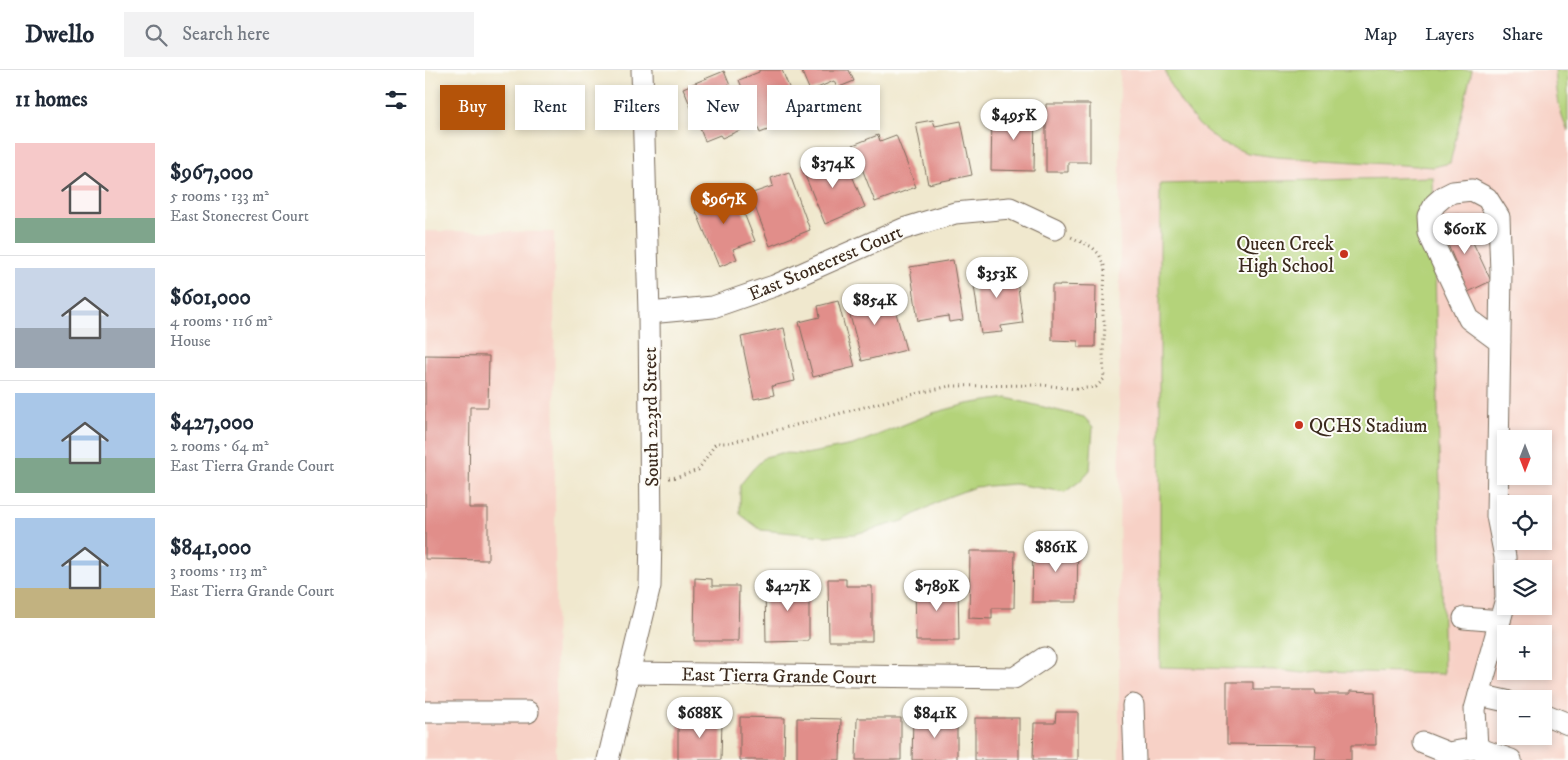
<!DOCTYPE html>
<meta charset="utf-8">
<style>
:root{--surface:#fff;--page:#f2f2f3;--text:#1f2937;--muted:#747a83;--line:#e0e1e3;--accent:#b45309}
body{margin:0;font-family:"IM FELL DW Pica",serif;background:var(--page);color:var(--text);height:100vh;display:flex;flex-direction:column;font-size:19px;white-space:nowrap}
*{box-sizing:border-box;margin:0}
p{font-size:16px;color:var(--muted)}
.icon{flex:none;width:28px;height:28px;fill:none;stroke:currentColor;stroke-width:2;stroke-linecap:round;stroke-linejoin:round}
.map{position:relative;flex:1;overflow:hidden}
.sheet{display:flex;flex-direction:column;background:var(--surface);width:425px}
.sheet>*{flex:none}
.guide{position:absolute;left:15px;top:15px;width:475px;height:45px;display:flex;gap:10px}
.needle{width:32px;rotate:180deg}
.tools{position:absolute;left:1072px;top:360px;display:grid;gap:10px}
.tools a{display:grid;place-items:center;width:55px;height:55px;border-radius:0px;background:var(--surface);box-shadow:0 2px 8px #0003;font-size:25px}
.price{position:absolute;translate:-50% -42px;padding:0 11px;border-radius:18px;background:#fff;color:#222;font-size:16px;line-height:32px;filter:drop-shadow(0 1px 2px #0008)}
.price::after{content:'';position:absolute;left:50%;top:30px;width:15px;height:11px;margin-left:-8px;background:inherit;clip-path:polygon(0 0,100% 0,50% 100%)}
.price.current{background:var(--accent);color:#fff}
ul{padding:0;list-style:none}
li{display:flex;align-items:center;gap:15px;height:125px;padding:0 15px}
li+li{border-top:1px solid var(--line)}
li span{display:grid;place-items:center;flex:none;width:140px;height:100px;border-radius:0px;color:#555}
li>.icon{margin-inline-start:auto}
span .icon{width:60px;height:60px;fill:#fffc;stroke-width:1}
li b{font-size:21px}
h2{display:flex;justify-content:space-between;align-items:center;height:60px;padding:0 15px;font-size:21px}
.tag{padding:0 18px;border-radius:0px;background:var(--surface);box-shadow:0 2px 8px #0003;font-size:18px;line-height:45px}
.tag.current{background:var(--accent);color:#fff}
header{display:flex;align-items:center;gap:30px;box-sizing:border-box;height:70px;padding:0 25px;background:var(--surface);border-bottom:1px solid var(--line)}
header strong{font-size:24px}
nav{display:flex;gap:28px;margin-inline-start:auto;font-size:18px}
.search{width:350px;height:45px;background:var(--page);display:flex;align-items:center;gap:12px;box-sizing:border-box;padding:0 18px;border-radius:0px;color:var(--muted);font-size:19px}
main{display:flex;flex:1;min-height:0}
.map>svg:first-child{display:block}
.built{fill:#f7d1c6;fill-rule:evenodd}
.green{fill:#b4d37a;stroke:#787e4c}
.building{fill:#e18e8a}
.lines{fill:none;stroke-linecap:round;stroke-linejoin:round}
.minor-casing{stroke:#7a6c5c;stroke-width:23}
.path{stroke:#7a6c5c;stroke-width:3;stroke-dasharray:1 4;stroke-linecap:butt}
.minor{stroke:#fff;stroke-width:21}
.poi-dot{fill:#c8321e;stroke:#fdfcf7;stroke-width:2}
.labels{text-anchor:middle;stroke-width:4;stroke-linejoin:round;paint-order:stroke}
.poi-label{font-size:19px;fill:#3b2a1e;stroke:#fdfcf7;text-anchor:end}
.street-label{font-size:19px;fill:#3b2a1e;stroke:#fdfcf7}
</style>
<header>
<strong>Dwello</strong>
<div class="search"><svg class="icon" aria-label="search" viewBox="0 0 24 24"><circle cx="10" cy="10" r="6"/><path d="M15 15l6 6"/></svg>Search here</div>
<nav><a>Map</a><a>Layers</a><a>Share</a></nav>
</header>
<main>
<section class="sheet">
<h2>11 homes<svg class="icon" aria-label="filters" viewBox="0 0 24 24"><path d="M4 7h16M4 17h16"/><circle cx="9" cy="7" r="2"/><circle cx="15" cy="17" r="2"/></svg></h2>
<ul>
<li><span style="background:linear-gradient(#f6c9c9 75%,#7fa58c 0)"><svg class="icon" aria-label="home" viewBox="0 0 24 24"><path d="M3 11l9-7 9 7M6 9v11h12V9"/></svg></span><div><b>$967,000</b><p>5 rooms · 133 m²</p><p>East Stonecrest Court</p></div></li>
<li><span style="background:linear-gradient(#c9d6e8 60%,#9aa5b1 0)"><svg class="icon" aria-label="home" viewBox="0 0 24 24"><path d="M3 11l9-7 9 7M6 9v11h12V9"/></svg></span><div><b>$601,000</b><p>4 rooms · 116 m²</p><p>House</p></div></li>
<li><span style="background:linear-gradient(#a9c7e8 65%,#7fa58c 0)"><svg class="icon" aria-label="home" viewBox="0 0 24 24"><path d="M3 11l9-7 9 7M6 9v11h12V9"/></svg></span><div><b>$427,000</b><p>2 rooms · 64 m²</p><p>East Tierra Grande Court</p></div></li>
<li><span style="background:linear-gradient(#a9c7e8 70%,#c2b280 0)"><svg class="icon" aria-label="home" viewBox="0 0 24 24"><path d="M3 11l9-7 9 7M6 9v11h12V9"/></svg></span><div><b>$841,000</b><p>3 rooms · 113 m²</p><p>East Tierra Grande Court</p></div></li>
</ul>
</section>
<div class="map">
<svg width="1143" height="690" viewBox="0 0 1143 690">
<rect width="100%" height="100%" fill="#fdfcf7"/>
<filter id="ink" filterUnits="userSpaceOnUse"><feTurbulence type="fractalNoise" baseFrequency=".02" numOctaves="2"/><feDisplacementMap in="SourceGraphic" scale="10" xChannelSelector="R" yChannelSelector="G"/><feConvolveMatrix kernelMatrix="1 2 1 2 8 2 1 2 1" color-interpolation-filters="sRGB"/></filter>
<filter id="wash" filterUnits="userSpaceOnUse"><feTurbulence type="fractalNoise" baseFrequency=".0096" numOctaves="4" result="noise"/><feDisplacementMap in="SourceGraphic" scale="20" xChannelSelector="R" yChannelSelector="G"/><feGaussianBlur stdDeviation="1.12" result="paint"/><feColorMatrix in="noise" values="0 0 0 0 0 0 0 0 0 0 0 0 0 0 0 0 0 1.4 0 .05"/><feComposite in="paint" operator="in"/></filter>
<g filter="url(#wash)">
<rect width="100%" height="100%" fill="#f0e8ce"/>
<g class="built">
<path d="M695,0H1143V690H694ZM1081,369H1119V406H1081ZM1081,434H1119V471H1081ZM1081,499H1119V536H1081ZM1081,564H1119V601H1081ZM1081,629H1119V666H1081Z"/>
<polygon points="0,161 129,162 131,690 0,690"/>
</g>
<g class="green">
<polygon points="740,0 1047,0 1025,93 1008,97 851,87 823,83 796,73 774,55 757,34 744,13"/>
<path d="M1130,0H1143V61C1133,42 1132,21 1130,0Z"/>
<polygon points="1008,107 1019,604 894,601 878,603 852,600 735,597 735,114"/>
<polygon points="582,328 659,347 668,357 665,400 655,411 640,422 590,414 550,417 520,428 478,451 430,464 400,466 336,460 315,444 315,415 328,399 340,387 356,383 381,384 428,375 508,343 542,334"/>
</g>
<g id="blocks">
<g class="building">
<polygon points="334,0 357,0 376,47 335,63 314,10 334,2"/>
<polygon points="376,0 424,0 429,11 412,18 409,11 385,21"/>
<polygon points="299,1 322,57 297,68 295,65 280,71 258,18"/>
<polygon points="621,34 665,34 665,92 643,92 643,102 621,102"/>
<polygon points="593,38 610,38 609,101 566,100 567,45 593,45"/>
<polygon points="508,50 510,56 536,51 547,105 503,114 491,53"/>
<polygon points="453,65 455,71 471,65 491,117 450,132 428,75"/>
<polygon points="419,86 440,137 400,154 376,96 393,89 396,95"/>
<polygon points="364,102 385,160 345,176 325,124 348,116 346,108"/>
<polygon points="309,118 330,171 308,179 312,189 294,197 268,134"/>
<polygon points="1036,147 1066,211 1043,222 1015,156"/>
<polygon points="528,190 538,250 524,252 523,246 493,251 485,197"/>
<polygon points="590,196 598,253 576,256 577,262 556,264 547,202"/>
<polygon points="627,215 671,216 670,277 653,277 653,271 627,270"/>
<polygon points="440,221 442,231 466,224 481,280 437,291 420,226"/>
<polygon points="413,231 430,297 388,307 374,252 395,247 393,236"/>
<polygon points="359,258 370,311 347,316 349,325 329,329 316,267"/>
<polygon points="0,285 64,286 63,337 45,337 44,438 63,438 63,490 0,489"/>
<polygon points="636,470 653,470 652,532 607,532 608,476 636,477"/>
<polygon points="545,481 590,481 589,538 567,538 567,549 544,548"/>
<polygon points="270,508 287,509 287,516 314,516 313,571 269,571"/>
<polygon points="367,509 384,509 384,571 341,572 340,516 367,516"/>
<polygon points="403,509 421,509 421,516 447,516 447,571 404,571"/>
<polygon points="490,512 533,512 534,571 491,571"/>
<polygon points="802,612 828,612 828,620 890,620 891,624 925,624 925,621 950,622 951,675 926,675 926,690 890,690 891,675 802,674"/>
<polygon points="631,642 653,642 653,690 608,690 609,653 630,653"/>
<polygon points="315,647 360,648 359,690 315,690"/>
<polygon points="253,648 297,649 296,690 253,690"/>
<polygon points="372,648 416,649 415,690 372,690"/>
<polygon points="432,648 476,648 476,690 431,690"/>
<polygon points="488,648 532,648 532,690 487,690"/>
<rect x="550" y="648" width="44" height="42"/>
</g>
</g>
</g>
<g filter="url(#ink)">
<use href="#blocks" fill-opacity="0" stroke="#7a6c5c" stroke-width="1"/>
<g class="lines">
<defs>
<g id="minor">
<polyline points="224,243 288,237 349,216 478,159 530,143 585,138 630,159"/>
<polyline points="1039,548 1075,551"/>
<polyline points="203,603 589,608 619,588"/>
<polyline points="1054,625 1081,631"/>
<polyline points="708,635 710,690"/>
<polyline points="0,642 103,642"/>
<polyline points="1119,644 1143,654"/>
<polyline points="998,673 1023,683 1052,678 1050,639 1081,529 1080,487 1072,446 1076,202 1074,147 1062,128 1047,120 1028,122 1018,127 1010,134 1003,147 1004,164 1044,249 1075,272"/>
<polyline points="1052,678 1086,690"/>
<polyline points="183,690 225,516 226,462 224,243 217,0"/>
</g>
</defs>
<use href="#minor" class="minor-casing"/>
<polyline class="path" points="244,408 253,407 273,400 291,373 303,373 473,328 525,316 618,315 651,319 671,317 679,309 678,282 680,256 678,245 680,198 674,184 667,177 646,167"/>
<use href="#minor" class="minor"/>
</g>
</g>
<g class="poi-dot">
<circle cx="919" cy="184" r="5"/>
<circle cx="874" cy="355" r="5"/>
</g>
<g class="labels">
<g class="poi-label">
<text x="909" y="180">Queen Creek<tspan x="909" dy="22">High School</tspan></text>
<text x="884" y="362" text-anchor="start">QCHS Stadium</text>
</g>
<g class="street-label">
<text transform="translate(400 192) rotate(-23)" y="7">East Stonecrest Court</text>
<text transform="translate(225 347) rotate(-91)" y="7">South 223rd Street</text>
<text transform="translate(354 605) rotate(1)" y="7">East Tierra Grande Court</text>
</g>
</g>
</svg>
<div class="tools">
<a><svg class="needle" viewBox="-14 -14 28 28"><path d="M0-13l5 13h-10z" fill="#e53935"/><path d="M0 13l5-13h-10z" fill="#747a83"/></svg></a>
<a><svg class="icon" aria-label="locate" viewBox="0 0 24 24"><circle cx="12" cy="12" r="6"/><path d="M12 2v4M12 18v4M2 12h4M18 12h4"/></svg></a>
<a><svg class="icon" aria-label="layers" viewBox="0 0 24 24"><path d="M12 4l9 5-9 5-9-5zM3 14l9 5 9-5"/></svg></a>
<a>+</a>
<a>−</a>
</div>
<b class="price" style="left:589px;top:71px">$495K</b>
<b class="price" style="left:408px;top:119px">$374K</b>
<b class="price current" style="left:299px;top:155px">$967K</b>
<b class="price" style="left:1040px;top:185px">$601K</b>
<b class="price" style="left:572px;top:229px">$353K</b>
<b class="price" style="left:450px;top:256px">$854K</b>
<b class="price" style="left:631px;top:503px">$861K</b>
<b class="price" style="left:363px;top:542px">$427K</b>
<b class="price" style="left:512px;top:542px">$789K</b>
<b class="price" style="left:275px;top:669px">$688K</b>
<b class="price" style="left:510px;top:669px">$841K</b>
<div class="guide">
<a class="tag current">Buy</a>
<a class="tag">Rent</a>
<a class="tag">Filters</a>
<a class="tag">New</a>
<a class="tag">Apartment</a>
</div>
</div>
</main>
